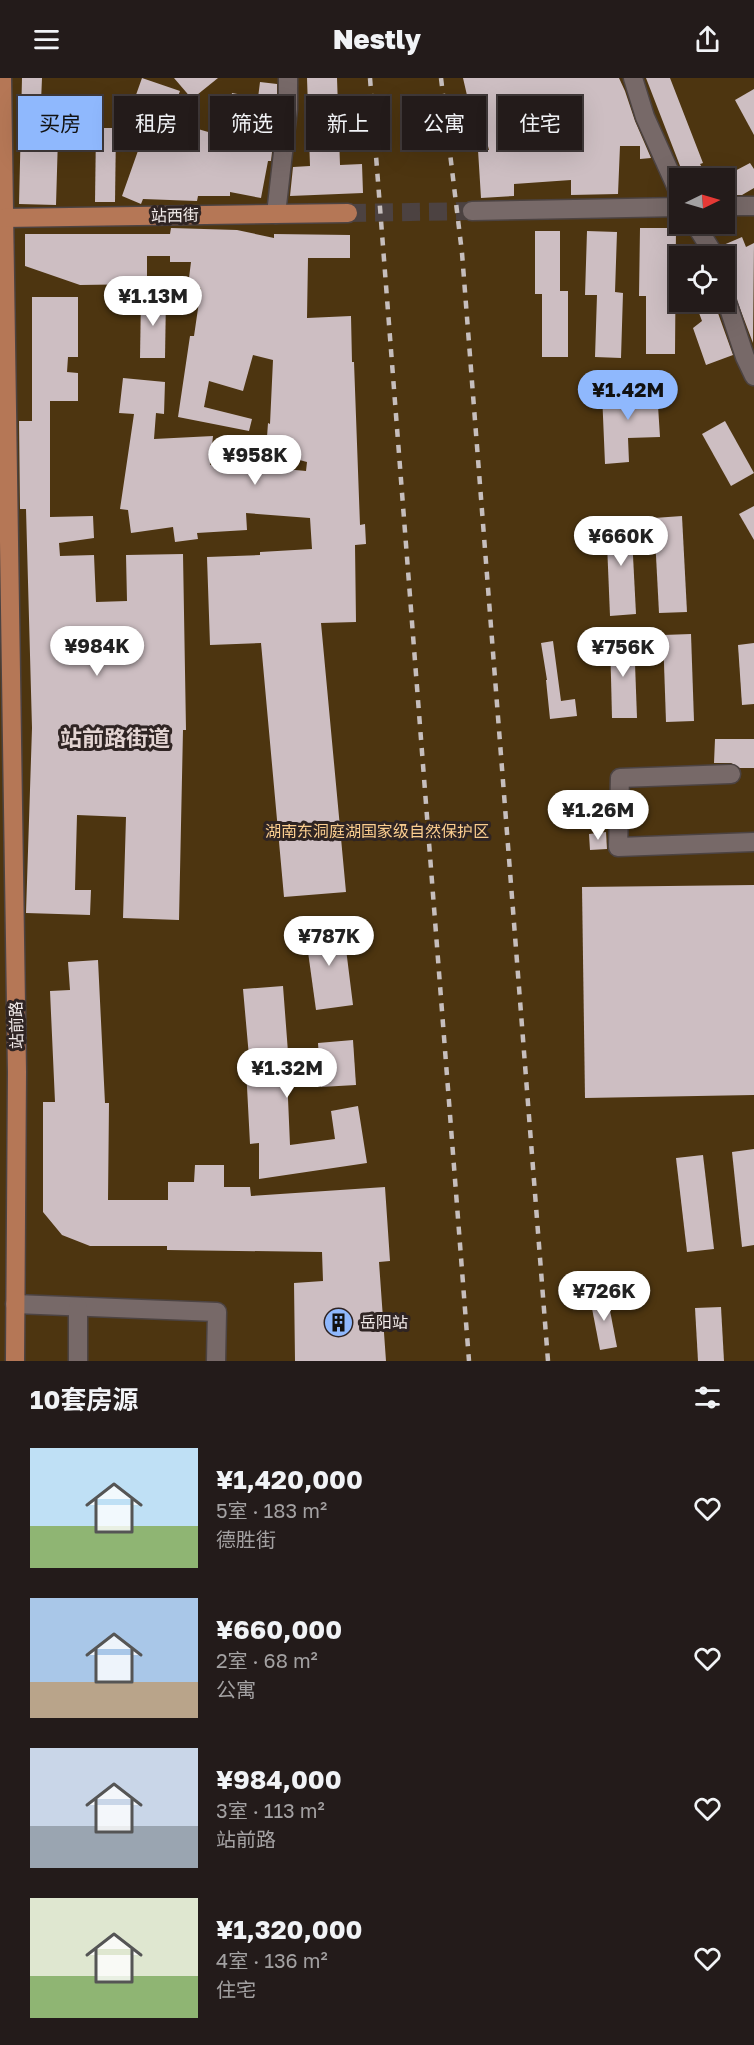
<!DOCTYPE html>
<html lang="zh">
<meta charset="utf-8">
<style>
:root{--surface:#231b1a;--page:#2f2827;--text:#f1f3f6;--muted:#a3a1a2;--line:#403939;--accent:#8fb8fd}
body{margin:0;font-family:"Golos Text","Noto Sans SC",sans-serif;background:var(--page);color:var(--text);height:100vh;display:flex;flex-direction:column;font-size:22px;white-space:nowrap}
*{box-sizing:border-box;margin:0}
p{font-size:20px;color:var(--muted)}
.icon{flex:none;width:33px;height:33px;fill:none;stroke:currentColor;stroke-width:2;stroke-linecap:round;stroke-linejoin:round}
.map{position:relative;height:1283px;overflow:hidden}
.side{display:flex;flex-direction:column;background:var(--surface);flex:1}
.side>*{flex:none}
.top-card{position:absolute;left:18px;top:18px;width:718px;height:54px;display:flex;gap:12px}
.needle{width:39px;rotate:85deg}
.fabs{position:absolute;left:669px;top:90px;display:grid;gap:12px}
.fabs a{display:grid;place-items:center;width:66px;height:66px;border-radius:0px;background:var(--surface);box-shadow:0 6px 24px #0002,0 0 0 2px var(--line);font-size:30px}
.price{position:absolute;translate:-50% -51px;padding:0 14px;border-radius:21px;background:#fff;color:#222;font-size:20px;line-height:39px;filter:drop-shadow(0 2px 3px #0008)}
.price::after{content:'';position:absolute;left:50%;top:36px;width:18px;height:14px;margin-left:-9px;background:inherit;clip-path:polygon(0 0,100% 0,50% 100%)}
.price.current{background:var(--accent);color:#111}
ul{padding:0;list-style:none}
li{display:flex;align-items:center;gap:18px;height:150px;padding:0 30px}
li span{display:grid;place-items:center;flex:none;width:168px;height:120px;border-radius:0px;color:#555}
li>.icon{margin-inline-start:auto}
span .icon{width:72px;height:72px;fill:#fffc;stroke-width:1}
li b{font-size:26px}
h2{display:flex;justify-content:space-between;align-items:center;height:72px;padding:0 30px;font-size:26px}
.chip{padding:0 21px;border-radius:0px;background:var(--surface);box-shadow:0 6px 24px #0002,0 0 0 2px var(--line);font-size:21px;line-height:54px}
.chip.current{background:var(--accent);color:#111}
header{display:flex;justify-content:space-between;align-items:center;height:78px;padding:0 30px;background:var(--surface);font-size:27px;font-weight:800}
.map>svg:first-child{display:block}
.green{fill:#4d3510;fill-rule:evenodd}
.building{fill:#cdbec2}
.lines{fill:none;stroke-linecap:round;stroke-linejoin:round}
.major-tunnel{stroke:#4c4241;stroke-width:18;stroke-dasharray:18 9;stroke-linecap:butt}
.minor-casing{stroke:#4c4342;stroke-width:21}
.major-casing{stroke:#4c4342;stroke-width:21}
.minor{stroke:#776968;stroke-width:18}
.major{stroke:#b57756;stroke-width:18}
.rail{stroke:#c6bebd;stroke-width:4.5;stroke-dasharray:8 8;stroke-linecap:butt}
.labels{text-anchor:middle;stroke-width:6;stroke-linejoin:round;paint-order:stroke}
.street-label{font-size:16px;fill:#f3eceb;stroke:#2f2423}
.park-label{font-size:16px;fill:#facd8f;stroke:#2f2423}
.poi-label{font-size:16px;fill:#f3eceb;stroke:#2f2423;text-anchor:start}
.district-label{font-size:22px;font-weight:bold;fill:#e3d4d2;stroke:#2f2423}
</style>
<header><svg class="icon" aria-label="menu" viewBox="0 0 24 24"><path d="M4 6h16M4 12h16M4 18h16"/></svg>Nestly<svg class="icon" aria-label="share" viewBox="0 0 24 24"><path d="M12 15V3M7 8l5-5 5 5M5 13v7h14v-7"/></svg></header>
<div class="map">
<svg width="754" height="1283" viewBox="0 0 754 1283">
<rect width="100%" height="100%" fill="#2f2423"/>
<path class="green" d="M0,0H754V1283H0ZM680,100H724V146H680ZM680,178H724V224H680Z"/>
<g class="building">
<polygon points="22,0 42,0 41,24 59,25 56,127 19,126"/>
<polygon points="142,0 180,13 170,39 167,42 222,58 210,44 226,47 232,15 258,20 260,4 277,6 277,30 271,83 268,83 261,120 230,114 230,118 198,118 197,123 143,121 141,126 122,118 145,53 126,45"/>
<polygon points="174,0 218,0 192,21"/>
<polygon points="307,0 337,0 340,87 362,86 363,115 290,118 293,89 310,88"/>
<polygon points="463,0 619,0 625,13 635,43 651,80 640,81 640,68 620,68 618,116 571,117 571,102 514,106 514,118 481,120 478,72 489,72 480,37 472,39"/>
<polygon points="646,0 670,0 703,85 700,86 708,100 689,100 684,92 682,93"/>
<polygon points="754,11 754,57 735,22"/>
<polygon points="96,50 116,50 115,124 95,124"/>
<polygon points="750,85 754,91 754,110 742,117 724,117 724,104 733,100 731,95"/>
<polygon points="171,150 237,152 274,160 274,156 350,157 350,180 308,180 307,240 351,238 352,284 354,284 360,447 365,446 366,466 355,467 356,544 321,545 346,814 284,819 261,565 210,567 207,479 260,477 260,474 312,471 310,440 246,435 247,452 197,455 198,461 175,464 173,449 131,455 128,432 120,431 134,336 119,335 123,300 165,304 164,336 156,335 154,361 213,358 210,387 233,386 306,393 307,384 266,373 268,345 270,346 273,282 253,277 243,313 209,303 204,329 252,341 249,353 178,339 190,258 194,258 201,210 188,208 191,184 170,184 170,178 147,178 147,206 80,207 25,188 25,156 170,156"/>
<polygon points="640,150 676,150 675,276 646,276 646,218 639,218"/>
<polygon points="535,153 560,153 560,213 568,213 568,279 542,279 542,216 535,216"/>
<polygon points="587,153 617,154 615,214 623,215 621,280 595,279 597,217 585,217"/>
<polygon points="742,159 746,169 754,165 753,265 724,188 724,178 721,168"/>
<polygon points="32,219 78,219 78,279 68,279 67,294 78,295 78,323 50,323 50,439 93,438 94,460 59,465 60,478 94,477 96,524 127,523 126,477 183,476 186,652 183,652 179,842 123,840 126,739 77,737 75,812 91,812 90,837 26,835 32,650 26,431 20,431 19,343 32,343"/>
<polygon points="141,219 166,219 165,280 140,280"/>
<polygon points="695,224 714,224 733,277 706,287 693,250 702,243"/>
<polygon points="657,312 660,359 628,360 629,384 605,386 602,315"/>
<polygon points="725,343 754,395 731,408 702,356"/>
<polygon points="754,428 754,462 739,436"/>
<polygon points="682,438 687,534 659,535 654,440"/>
<polygon points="631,439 636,536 610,538 606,441"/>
<polygon points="691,556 694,643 666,644 663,557"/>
<polygon points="634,558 637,640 612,640 610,559"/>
<polygon points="553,563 561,623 575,621 577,638 550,641 546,602 547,602 541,565"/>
<polygon points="754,565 754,626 742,627 738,567"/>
<polygon points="715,661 754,661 754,690 740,690 731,685 714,685"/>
<polygon points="606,754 607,771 590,772 589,756"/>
<polygon points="754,807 754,1017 585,1020 582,809"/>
<polygon points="343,847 353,927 316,932 305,852"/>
<polygon points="98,882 105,1025 109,1025 108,1122 168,1122 168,1104 194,1104 195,1087 224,1087 224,1109 250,1109 251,1118 385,1109 390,1183 379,1184 386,1283 295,1283 294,1205 323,1203 322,1174 167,1172 167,1168 90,1168 62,1157 43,1134 43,1024 55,1024 50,913 70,912 68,884"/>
<polygon points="283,908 288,974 286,974 290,1067 335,1061 331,1033 358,1028 367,1085 259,1101 259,1065 250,1066 246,990 250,990 243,911"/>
<polygon points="353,962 356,1007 321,1009 318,965"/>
<polygon points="754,1071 754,1167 742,1169 732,1074"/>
<polygon points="703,1077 714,1171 687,1174 676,1080"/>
<polygon points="607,1217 617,1269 600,1272 590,1220"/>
<polygon points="721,1229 724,1283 698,1283 695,1230"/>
</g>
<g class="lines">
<polyline class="major-tunnel" points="348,135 472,133"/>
<defs>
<g id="minor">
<polyline points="633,0 645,39 680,117"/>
<polyline points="724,128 754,128"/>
<polyline points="472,133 680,129"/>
<polyline points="276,136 288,31 288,0"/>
<polyline points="695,146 710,170 713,178"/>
<polyline points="724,215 745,279 754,298"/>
<polyline points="731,696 620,700 618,769 754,764"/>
<polyline points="15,1226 217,1234 216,1283"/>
<polyline points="78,1283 78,1229"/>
</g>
<g id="major">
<polyline points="2,0 17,994 15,1283"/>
<polyline points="3,140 348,135"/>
</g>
</defs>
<use href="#minor" class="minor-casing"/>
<use href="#major" class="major-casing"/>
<use href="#minor" class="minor"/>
<use href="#major" class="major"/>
<g class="rail">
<polyline points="370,0 469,1283"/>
<polyline points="441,0 462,175 548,1283"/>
</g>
</g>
<defs>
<symbol id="building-disc" viewBox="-11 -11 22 22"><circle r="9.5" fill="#8fb8fd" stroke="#2f2423"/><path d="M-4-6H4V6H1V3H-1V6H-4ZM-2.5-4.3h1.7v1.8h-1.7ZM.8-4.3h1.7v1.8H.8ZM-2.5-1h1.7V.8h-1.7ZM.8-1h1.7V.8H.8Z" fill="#111"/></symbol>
</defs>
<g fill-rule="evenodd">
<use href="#building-disc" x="322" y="1228" width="33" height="33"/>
</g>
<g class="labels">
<g class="street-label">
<text transform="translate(175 137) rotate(-1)" y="6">站西街</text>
<text transform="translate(16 947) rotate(-91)" y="6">站前路</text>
</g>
<g class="park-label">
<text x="377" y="759">湖南东洞庭湖国家级自然保护区</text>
</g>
<g class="poi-label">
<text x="360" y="1250">岳阳站</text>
</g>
<g class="district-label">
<text x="115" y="668">站前路街道</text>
</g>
</g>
</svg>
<div class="fabs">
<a><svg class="needle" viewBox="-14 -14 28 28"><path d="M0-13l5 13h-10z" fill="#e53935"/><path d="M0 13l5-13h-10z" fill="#a3a1a2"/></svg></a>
<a><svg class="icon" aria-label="locate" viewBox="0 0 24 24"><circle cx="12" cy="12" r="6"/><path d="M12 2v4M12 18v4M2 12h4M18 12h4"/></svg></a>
</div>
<b class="price" style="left:153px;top:249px">¥1.13M</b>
<b class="price current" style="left:628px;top:343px">¥1.42M</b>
<b class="price" style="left:255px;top:408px">¥958K</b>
<b class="price" style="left:621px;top:489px">¥660K</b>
<b class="price" style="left:97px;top:599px">¥984K</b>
<b class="price" style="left:623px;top:600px">¥756K</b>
<b class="price" style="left:598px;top:763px">¥1.26M</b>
<b class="price" style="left:329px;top:889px">¥787K</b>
<b class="price" style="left:287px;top:1021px">¥1.32M</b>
<b class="price" style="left:604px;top:1244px">¥726K</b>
<div class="top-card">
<a class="chip current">买房</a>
<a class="chip">租房</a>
<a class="chip">筛选</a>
<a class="chip">新上</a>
<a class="chip">公寓</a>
<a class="chip">住宅</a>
</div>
</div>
<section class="side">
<h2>10套房源<svg class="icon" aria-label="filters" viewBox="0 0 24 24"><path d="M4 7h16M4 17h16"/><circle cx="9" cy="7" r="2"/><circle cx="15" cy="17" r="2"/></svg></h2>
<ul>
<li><span style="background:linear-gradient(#bfe0f5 65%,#8fb573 0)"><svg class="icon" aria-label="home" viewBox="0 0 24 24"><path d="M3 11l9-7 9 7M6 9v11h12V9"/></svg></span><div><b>¥1,420,000</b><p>5室 · 183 m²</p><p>德胜街</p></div><svg class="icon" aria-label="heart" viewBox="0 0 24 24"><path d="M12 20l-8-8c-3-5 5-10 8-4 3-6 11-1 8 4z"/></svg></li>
<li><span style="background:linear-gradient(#a9c7e8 70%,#b9a48a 0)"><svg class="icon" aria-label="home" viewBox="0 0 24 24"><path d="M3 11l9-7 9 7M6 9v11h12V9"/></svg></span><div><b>¥660,000</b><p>2室 · 68 m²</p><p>公寓</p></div><svg class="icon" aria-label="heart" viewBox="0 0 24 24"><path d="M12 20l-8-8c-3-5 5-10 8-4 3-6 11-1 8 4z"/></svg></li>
<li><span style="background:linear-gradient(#c9d6e8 65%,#9aa5b1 0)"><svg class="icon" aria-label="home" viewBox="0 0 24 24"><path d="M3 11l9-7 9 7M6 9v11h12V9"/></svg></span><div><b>¥984,000</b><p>3室 · 113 m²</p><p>站前路</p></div><svg class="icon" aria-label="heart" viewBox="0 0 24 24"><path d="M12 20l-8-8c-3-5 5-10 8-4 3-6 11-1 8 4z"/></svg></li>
<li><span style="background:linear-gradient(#dfe7d0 65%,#8fb573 0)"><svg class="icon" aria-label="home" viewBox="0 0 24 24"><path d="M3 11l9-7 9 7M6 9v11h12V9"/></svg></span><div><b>¥1,320,000</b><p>4室 · 136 m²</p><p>住宅</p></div><svg class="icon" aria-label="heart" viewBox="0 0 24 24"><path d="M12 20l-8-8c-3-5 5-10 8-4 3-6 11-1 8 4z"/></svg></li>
</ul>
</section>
